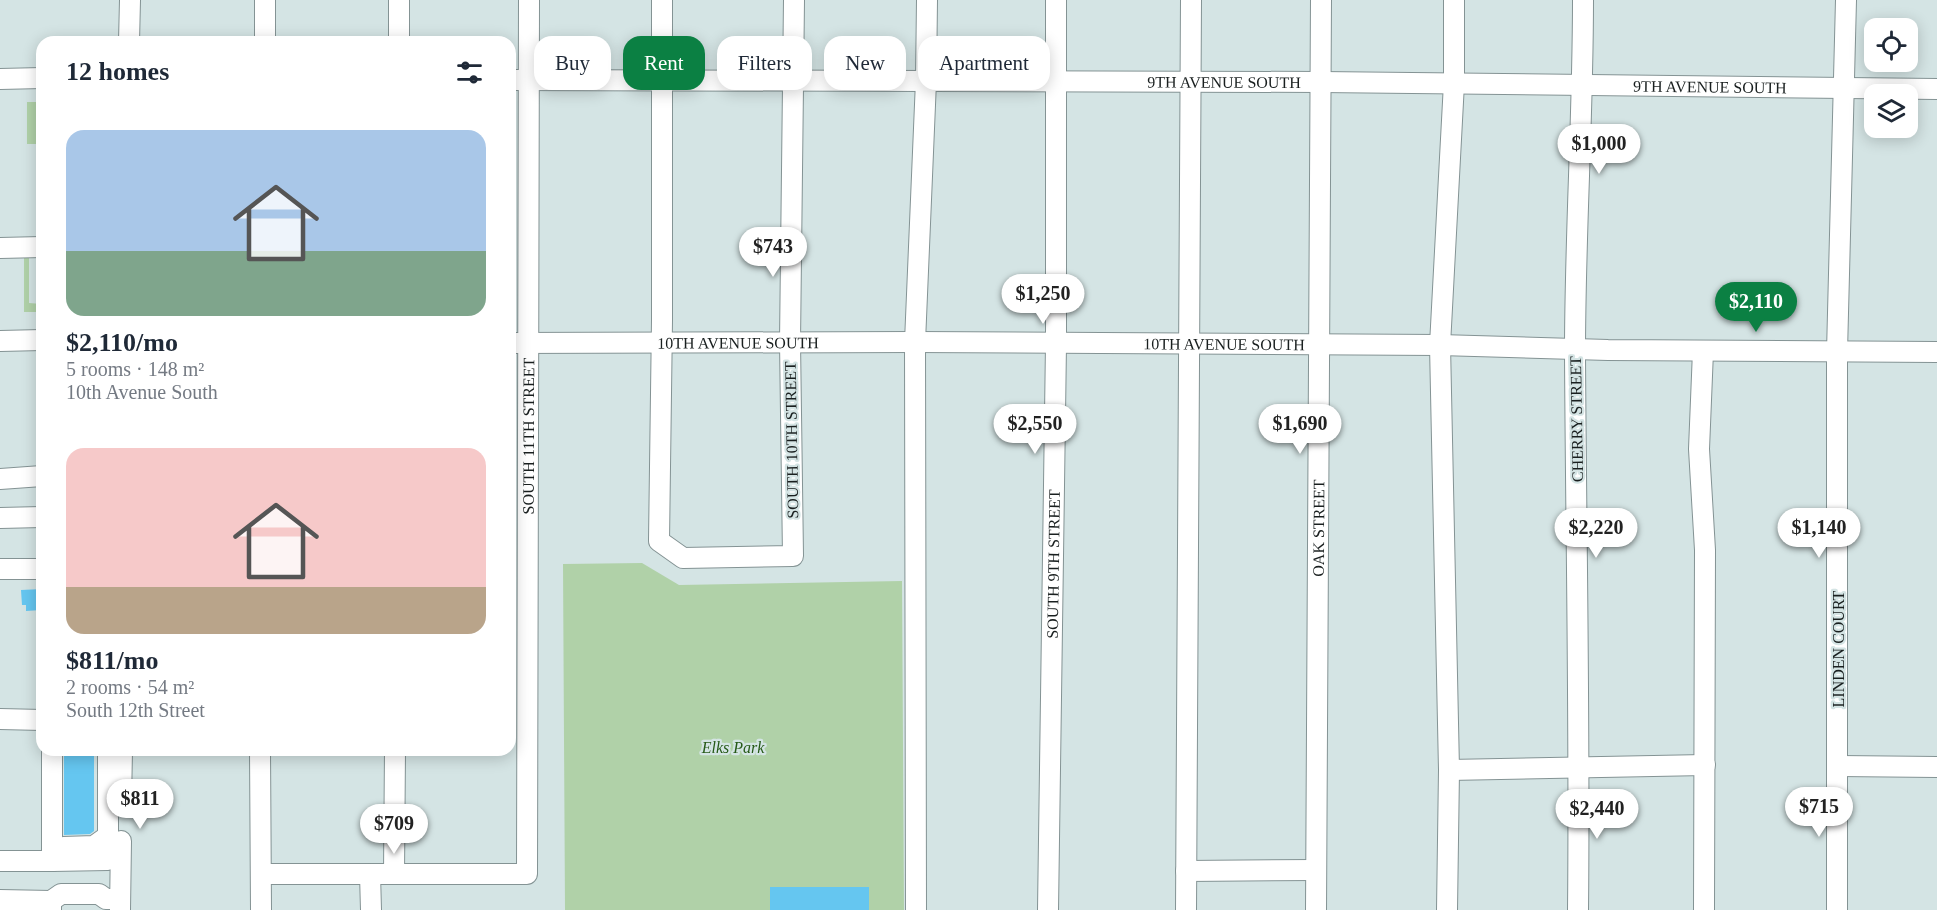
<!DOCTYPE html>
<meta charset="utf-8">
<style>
:root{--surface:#fff;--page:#f2f2f3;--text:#1f2937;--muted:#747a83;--accent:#0b8043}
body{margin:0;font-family:"Times New Roman",serif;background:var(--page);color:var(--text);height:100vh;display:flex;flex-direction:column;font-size:22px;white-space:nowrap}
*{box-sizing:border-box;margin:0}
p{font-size:20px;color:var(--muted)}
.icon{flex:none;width:33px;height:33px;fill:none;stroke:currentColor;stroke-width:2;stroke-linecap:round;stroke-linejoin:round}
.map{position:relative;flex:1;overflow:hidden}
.side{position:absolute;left:36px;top:36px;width:480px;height:720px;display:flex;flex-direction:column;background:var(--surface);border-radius:18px;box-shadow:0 3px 15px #0003}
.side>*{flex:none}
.hud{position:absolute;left:534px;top:36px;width:570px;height:54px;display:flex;gap:12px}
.controls{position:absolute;left:1864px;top:18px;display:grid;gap:12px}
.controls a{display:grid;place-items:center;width:54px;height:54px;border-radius:12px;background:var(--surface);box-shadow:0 3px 15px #0003;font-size:30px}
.price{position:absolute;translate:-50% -51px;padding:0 14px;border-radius:21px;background:#fff;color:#222;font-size:20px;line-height:39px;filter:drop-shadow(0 2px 3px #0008)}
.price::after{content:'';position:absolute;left:50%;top:36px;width:18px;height:14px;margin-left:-9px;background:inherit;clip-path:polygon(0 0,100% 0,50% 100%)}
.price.on{background:var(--accent);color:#fff}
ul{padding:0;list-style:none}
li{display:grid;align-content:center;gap:12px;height:318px;padding:0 30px}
li span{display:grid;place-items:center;height:186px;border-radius:18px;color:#555}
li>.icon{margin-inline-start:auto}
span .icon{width:108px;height:108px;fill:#fffc;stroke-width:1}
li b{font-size:26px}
h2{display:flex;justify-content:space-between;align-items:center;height:72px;padding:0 30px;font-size:26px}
.pill{padding:0 21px;border-radius:18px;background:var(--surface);box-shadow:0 3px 15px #0003;font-size:21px;line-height:54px}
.pill.on{background:var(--accent);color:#fff}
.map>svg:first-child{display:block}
.green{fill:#b0d1a8}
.building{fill:#65c6f0}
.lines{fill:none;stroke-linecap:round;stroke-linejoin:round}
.minor-casing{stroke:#849394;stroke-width:22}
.minor{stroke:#fff;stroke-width:20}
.labels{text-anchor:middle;stroke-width:4.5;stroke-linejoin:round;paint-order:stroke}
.street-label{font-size:16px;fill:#191f1f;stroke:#d4e4e4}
.park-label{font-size:16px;font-style:italic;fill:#265a18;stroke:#d4e4e4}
</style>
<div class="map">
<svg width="1937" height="910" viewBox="0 0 1937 910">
<rect width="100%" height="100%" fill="#d4e4e4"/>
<g class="green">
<polygon points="27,102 39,102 40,116 36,116 36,144 27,144"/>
<polygon points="26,257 29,258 29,303 42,304 42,312 24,312 24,258"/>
<polygon points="642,563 679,585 902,581 904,910 565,910 563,564"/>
</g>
<g class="building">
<polygon points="42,589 41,610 26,611 26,605 22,605 21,590"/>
<polygon points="64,750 94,750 94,831 90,834 64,835"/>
<rect x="770" y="887" width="99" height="23"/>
</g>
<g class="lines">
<defs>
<g id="minor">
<polyline points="399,0 399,42"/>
<polyline points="662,0 662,320 659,541 683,558 793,556 790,342 794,0"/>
<polyline points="129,42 130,0"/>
<polyline points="265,42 265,0"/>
<polyline points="0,79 42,78"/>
<path id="s1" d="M510,80L1321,82L1937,89"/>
<polyline points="0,248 42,247"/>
<polyline points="0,341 42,340"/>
<path id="s2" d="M510,343L915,342L1440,345L1608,350L1937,352"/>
<polyline points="1703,351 1699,449 1705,550 1704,910"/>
<polyline points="0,479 42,476"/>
<polyline points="0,518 42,517"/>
<polyline points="0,569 42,569"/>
<polyline points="0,719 42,720"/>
<polyline points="260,750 261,910"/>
<polyline points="1839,766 1937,767"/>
<polyline points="1449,770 1705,765"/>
<polyline points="121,802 122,750"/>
<polyline points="0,861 52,861 52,750"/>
<polyline points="52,861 108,860 108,750"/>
<polyline points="52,861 64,847 94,846 108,836"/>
<polyline points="1186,871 1316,870"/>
<path id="s3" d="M261,874H527L529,0"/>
<polyline points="370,874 371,910"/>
<polyline points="394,874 395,750"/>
<polyline points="0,900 51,901 51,910"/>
<polyline points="51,901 61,894 99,894 106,899 120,899"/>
<polyline points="120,910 121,841"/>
<polyline points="916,910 915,342 926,81 927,0"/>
<path id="s4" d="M1048,910L1056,344V0"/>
<polyline points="1186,910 1191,0"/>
<path id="s5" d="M1316,910L1321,0"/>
<polyline points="1447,910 1449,770 1440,345 1454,83 1454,0"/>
<path d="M1578,910C1580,724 1576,538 1575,352C1575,235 1583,117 1583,0"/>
<polyline points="1837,910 1837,352 1846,0"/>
</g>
</defs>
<use href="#minor" class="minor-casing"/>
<use href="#minor" class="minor"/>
</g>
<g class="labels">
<g class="street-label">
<text dy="6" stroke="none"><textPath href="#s1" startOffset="714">9TH AVENUE SOUTH</textPath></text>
<text dy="6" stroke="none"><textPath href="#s1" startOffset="1200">9TH AVENUE SOUTH</textPath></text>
<text dy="6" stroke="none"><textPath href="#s2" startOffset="228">10TH AVENUE SOUTH</textPath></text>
<text dy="6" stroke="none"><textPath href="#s2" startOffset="714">10TH AVENUE SOUTH</textPath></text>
<text transform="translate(1576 419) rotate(-91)" y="6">CHERRY STREET</text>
<text dy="6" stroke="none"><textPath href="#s3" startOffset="704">SOUTH 11TH STREET</textPath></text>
<text transform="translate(791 440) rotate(-91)" y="6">SOUTH 10TH STREET</text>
<text dy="6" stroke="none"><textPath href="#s5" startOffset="382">OAK STREET</textPath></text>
<text dy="6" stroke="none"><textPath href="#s4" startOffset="346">SOUTH 9TH STREET</textPath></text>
<text transform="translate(1838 649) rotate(-90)" y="6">LINDEN COURT</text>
</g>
<g class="park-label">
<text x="733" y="753">Elks Park</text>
</g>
</g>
</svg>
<div class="controls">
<a><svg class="icon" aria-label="locate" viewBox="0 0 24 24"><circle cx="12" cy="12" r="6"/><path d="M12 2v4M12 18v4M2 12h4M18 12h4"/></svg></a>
<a><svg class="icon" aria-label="layers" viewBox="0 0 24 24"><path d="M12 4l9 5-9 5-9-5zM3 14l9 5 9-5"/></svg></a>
</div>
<b class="price" style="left:1599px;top:175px">$1,000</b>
<b class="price" style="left:773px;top:278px">$743</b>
<b class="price" style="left:1043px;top:325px">$1,250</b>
<b class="price on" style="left:1756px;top:333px">$2,110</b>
<b class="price" style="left:1035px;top:455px">$2,550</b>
<b class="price" style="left:1300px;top:455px">$1,690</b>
<b class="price" style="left:1596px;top:559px">$2,220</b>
<b class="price" style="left:1819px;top:559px">$1,140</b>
<b class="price" style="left:140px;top:830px">$811</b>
<b class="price" style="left:1819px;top:838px">$715</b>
<b class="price" style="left:1597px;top:840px">$2,440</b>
<b class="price" style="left:394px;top:855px">$709</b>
<div class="hud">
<a class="pill">Buy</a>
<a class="pill on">Rent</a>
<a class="pill">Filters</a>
<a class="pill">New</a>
<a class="pill">Apartment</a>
</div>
<section class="side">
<h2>12 homes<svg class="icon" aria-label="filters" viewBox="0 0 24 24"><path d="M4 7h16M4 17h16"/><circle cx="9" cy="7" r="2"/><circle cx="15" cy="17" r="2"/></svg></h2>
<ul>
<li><span style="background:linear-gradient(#a9c7e8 65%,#7fa58c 0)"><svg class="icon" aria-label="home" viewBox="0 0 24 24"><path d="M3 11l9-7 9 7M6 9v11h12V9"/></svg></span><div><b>$2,110/mo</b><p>5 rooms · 148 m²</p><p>10th Avenue South</p></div></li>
<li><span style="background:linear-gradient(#f6c9c9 75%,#b9a48a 0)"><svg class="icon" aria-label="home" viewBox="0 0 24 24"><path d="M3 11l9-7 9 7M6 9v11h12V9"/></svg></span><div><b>$811/mo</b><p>2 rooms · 54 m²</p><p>South 12th Street</p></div></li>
</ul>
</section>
</div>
